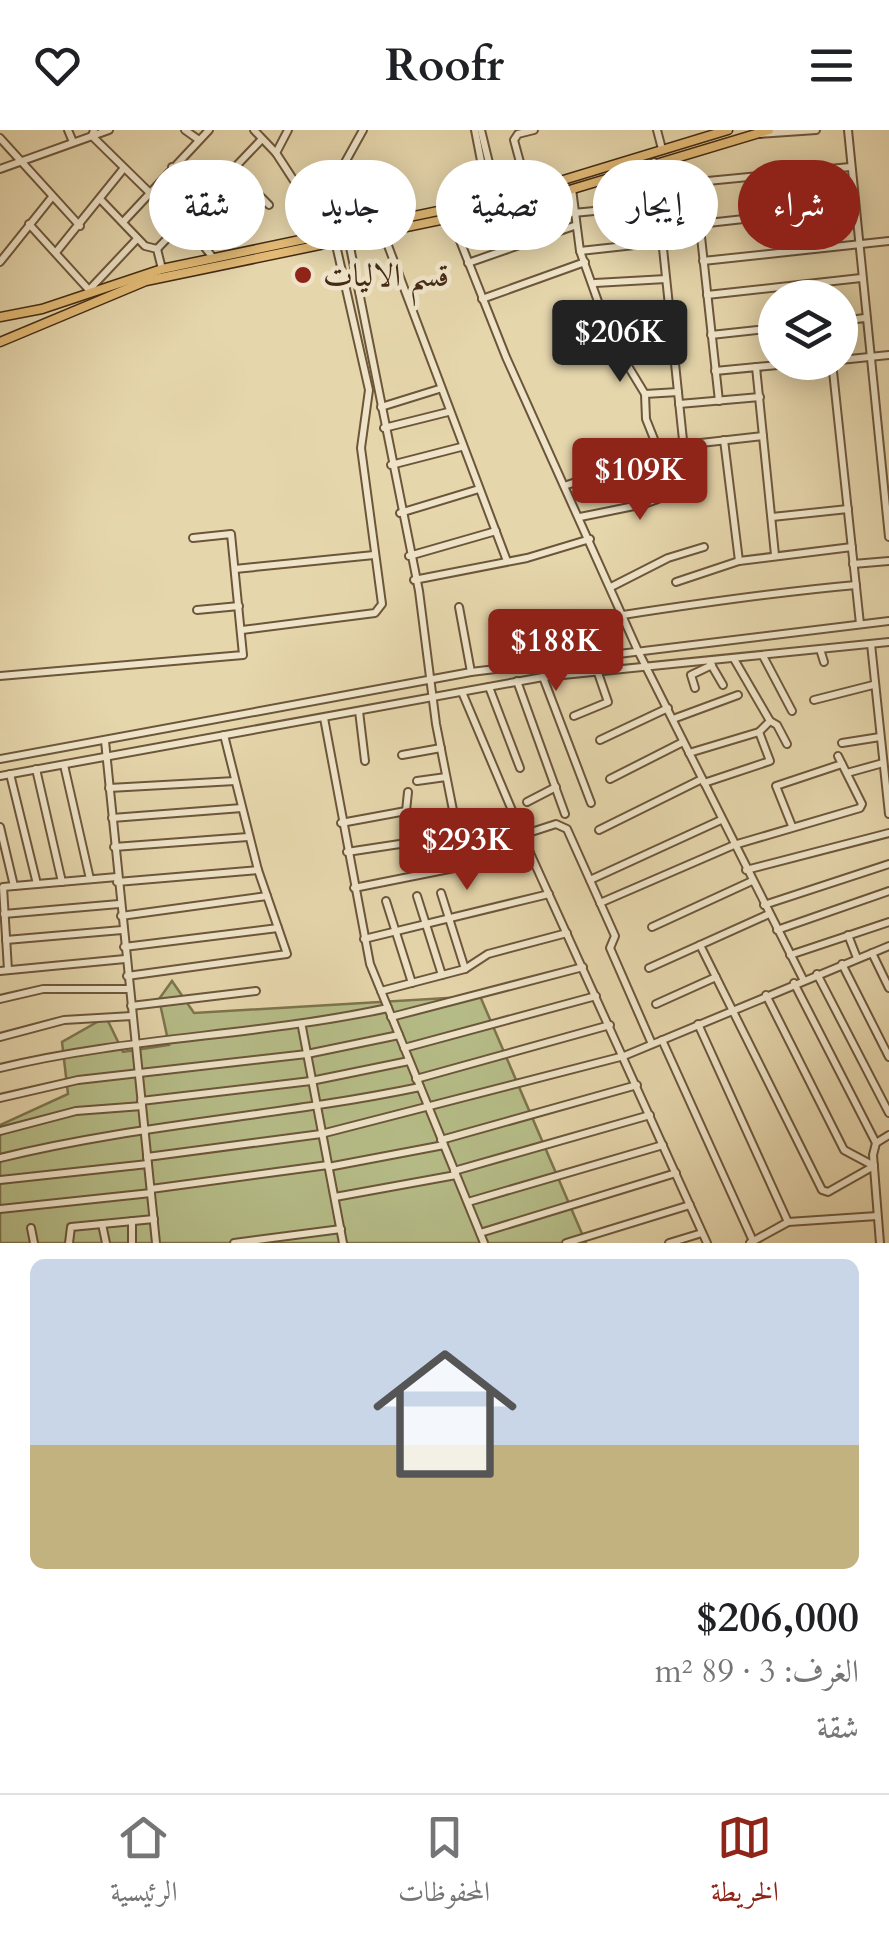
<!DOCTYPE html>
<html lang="ar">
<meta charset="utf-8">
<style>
:root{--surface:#fff;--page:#f2f2f2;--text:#202124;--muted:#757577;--line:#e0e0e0;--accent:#8f2418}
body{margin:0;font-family:Cardo,Amiri,serif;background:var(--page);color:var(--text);direction:rtl;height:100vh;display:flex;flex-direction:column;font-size:38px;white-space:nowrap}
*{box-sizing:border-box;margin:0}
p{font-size:32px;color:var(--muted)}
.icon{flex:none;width:55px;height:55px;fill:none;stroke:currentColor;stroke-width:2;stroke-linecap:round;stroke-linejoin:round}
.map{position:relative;height:1113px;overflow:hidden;direction:ltr}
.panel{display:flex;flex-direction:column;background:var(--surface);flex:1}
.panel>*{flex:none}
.top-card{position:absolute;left:30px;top:30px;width:830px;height:90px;direction:rtl;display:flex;gap:20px}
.fabs{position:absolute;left:758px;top:150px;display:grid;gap:20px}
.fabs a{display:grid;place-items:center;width:100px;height:100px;border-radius:50%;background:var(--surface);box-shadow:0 5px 25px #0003;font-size:50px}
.price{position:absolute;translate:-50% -85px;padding:0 22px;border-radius:10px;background:var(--accent);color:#fff;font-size:32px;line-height:65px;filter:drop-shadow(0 2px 5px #0008)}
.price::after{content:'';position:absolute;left:50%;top:60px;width:30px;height:22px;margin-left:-15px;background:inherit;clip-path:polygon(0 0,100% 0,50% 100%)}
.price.on{background:#222;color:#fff}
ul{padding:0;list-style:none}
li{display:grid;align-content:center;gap:20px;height:530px;padding:0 30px}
li span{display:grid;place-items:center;height:310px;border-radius:15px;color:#555}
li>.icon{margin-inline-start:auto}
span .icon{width:180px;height:180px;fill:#fffc;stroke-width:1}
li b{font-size:42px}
.pill{padding:0 35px;border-radius:45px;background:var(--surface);box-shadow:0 5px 25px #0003;font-size:35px;line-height:90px}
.pill.on{background:var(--accent);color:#fff}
header{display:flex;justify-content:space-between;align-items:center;height:130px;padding:0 30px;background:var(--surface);font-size:45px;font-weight:800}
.dock{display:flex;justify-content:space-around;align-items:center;height:140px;border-top:2px solid var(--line);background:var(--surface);font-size:28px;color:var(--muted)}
.dock a{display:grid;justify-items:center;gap:5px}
.dock .on{color:var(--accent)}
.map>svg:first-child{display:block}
.green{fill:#b6bd88;stroke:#7d744e;stroke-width:2.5}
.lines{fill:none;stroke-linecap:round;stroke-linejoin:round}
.minor-casing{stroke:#6c563a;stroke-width:10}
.major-casing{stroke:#442b14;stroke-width:11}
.minor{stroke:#efe4c9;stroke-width:6}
.major{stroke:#e3bb76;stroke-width:8}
.poi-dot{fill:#8f2418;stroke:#efe4c9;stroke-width:4}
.labels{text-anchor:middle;stroke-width:9;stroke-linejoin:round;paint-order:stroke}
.poi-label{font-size:32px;fill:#442b14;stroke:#efe4c9;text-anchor:start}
</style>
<header><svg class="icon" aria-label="menu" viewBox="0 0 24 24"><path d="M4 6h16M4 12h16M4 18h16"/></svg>Roofr<svg class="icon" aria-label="heart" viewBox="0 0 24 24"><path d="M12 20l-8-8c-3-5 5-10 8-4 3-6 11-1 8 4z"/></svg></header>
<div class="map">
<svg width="889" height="1113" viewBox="0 0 889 1113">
<rect width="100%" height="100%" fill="#e6d6ac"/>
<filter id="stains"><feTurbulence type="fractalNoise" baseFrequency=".002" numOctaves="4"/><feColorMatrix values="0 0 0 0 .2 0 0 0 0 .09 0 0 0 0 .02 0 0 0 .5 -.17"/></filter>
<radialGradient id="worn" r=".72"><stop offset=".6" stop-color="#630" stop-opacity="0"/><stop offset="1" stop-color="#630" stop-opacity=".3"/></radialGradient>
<polygon class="green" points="172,851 194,883 480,866 586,1113 0,1113 0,995 68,964 62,912 106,887 123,922 169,915 159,869"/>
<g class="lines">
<defs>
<g id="minor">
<polyline points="68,0 73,12"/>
<polyline points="94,0 92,6 149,62"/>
<polyline points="185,0 199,10"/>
<polyline points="254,0 276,23 315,83"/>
<polyline points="475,0 489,72"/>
<polyline points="481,0 500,78"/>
<polyline points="657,0 662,19"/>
<polyline points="848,0 889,407"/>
<polyline points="760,4 816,0"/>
<polyline points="0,8 80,96"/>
<polyline points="276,23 288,0"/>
<polyline points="172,37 203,72"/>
<polyline points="0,39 109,0"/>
<polyline points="233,39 269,75"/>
<polyline points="695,52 719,271"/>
<polyline points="656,56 850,37"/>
<polyline points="528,62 514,10 518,4 534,0"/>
<polyline points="100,69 145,116 157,119 162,139"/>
<polyline points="573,83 658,75"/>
<polyline points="451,88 506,227 638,521 803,849"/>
<polyline points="124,91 209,0"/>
<polyline points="184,91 214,129"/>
<polyline points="29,94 89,160 137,109"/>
<polyline points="699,94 853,77"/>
<polyline points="384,105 507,431"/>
<polyline points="302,110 363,0"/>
<polyline points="349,112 419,461 436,594 464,736 530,723"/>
<polyline points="157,119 261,10"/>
<polyline points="57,121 124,38"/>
<polyline points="580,121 662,112"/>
<polyline points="703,131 889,111"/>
<polyline points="0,132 52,67"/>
<polyline points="468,133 574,96"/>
<polyline points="595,153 666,149"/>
<polyline points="707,165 861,148"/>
<polyline points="482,169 585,132"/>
<polyline points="840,191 865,188"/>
<polyline points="605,193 670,188"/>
<polyline points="711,205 775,198"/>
<polyline points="626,229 674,224"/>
<polyline points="840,230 889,225"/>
<polyline points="832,232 860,494"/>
<polyline points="756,237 775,425"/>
<polyline points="715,241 810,232"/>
<polyline points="645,264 678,262"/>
<polyline points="679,274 760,267"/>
<polyline points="381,277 439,259"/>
<polyline points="384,298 448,282"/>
<polyline points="724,310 739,431"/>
<polyline points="683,315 763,306"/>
<polyline points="391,335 461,317"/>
<polyline points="567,355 652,326 658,319 646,289 645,264 611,208 580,121 572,59"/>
<polyline points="400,383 479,359"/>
<polyline points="580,387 644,374 688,358 654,32"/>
<polyline points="772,387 848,379"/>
<polyline points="409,426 496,401"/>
<polyline points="853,434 889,431"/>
<polyline points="235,439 374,425"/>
<polyline points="414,450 527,428 590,409"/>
<polyline points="676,452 739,431 852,417"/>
<polyline points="611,457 668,428 704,417"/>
<polyline points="459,477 471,542"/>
<polyline points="197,480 239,476"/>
<path d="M623,485C701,473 777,462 856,455"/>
<polyline points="242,500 375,483 382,474 361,318 369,260 336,115"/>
<polyline points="871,514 889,684"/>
<polyline points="820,519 824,532"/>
<polyline points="763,526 792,581"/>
<polyline points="709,531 723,555"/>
<polyline points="0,546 243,525 231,404 193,408"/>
<polyline points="543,547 591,673"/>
<polyline points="517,551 565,684"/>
<polyline points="489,557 520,638"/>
<polyline points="695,558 691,545 712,535"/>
<polyline points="462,562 530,723 707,1113"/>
<polyline points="814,570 873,555"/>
<polyline points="359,581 365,631"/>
<polyline points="574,586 608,572 598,543"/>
<polyline points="324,588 370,834 484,1113"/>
<polyline points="673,589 738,565"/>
<polyline points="770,591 777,595 787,614"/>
<polyline points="600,610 668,578"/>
<polyline points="105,611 156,1113"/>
<polyline points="842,613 880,607"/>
<polyline points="689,623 759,602 770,591 734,529"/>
<polyline points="402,625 441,618"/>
<polyline points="0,629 471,542 889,491"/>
<polyline points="64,635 90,749"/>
<polyline points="36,639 62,752"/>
<polyline points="847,643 883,633"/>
<polyline points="10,644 37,754"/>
<polyline points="0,646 543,547 889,512"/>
<polyline points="610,649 683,612"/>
<polyline points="417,651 446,647"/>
<polyline points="704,653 770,631 759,602"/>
<polyline points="109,658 235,651"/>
<polyline points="527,672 556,657"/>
<polyline points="112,688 242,678"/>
<polyline points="341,693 406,681 408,662"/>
<polyline points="792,696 776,656 842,634"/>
<polyline points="0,697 14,756"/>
<polyline points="599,700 702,649"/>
<polyline points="522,705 556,694 567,699 615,806 610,818 652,914"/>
<polyline points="114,717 248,707"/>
<polyline points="347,722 413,712"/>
<polyline points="746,740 889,703"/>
<polyline points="590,750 721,690"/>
<polyline points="117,752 258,740"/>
<polyline points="354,758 464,736"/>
<polyline points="441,763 465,839"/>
<polyline points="417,766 442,845"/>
<polyline points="386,771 412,853"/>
<polyline points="600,773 734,715 860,678 862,674 838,626"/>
<polyline points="764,775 889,734"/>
<polyline points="4,784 119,774"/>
<polyline points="121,786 267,766"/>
<polyline points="652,797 752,751"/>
<polyline points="777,800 889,761"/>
<polyline points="848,805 857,828"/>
<polyline points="364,809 549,764"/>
<polyline points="6,810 122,800"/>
<polyline points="700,815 822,1060 828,1062 874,1036"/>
<polyline points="124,817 278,798"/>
<polyline points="872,823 889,858"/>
<polyline points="790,825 889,792"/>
<polyline points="842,834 889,927"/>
<polyline points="649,838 769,784"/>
<polyline points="8,840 3,757 117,747"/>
<polyline points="0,841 125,829"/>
<polyline points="817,844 889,983"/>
<polyline points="127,846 287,824 258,740 224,605"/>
<polyline points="794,853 876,1013"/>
<polyline points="381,861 465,839 488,824 567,803"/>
<polyline points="766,865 844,1020 874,1036"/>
<polyline points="0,869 43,859 129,859"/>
<polyline points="656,874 716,847"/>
<polyline points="131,876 256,861"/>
<polyline points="391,887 583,837"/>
<polyline points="698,894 788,1092"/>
<polyline points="302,897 343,1113"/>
<polyline points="0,907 64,890 132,886"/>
<polyline points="662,910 753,1111"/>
<polyline points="404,918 596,866"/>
<path d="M0,938C127,907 259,906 388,878"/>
<polyline points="416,949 610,895"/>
<polyline points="0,968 78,950 307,924 399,905"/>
<polyline points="141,971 311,951 409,931"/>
<polyline points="0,1001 76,981 142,976"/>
<polyline points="441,1010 637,955"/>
<polyline points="147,1027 321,1004 624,926 889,816"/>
<path d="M0,1028C138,994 281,986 420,957"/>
<polyline points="328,1037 444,1015"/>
<polyline points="454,1041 650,985"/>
<polyline points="0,1050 148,1034"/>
<polyline points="151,1059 328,1035"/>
<polyline points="335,1067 456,1045"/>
<polyline points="468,1072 663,1015"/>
<polyline points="0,1079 151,1063"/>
<polyline points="132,1091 132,1113"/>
<polyline points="102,1094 106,1113"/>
<polyline points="31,1098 34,1113"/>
<polyline points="480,1103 676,1043"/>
<polyline points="69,1113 71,1097 154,1089"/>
<polyline points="234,1113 341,1099"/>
<polyline points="566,1113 690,1075"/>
<polyline points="669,1113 702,1103"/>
<polyline points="750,1113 788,1092 877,1086"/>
<polyline points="880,1113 873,1025 876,1013 889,1005"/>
</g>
<g id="major">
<polyline points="0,187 42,179 162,139 514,65 728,0"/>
<polyline points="0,212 146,151 533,71 769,0"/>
</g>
</defs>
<use href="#minor" class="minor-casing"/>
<use href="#major" class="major-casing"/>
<use href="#minor" class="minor"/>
<use href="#major" class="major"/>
</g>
<circle class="poi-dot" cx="303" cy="145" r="10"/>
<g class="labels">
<g class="poi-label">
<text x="323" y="156">قسم الاليات</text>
</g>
</g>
<rect width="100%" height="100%" filter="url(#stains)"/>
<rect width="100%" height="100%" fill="url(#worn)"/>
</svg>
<div class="fabs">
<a><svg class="icon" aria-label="layers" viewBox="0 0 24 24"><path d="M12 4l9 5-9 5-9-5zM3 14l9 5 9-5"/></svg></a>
</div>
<b class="price on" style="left:620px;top:255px">$206K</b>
<b class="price" style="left:640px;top:393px">$109K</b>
<b class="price" style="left:556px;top:564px">$188K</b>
<b class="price" style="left:467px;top:763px">$293K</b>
<div class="top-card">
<a class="pill on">شراء</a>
<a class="pill">إيجار</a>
<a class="pill">تصفية</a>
<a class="pill">جديد</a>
<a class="pill">شقة</a>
</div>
</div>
<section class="panel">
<ul>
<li><span style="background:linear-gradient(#c9d6e8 60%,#c2b280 0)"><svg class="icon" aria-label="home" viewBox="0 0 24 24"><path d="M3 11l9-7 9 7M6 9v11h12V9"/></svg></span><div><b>$206,000</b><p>الغرف: 3 · 89 m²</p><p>شقة</p></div></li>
</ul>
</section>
<nav class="dock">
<a class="on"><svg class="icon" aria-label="map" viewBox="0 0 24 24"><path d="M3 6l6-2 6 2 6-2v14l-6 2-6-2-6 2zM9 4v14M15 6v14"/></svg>الخريطة</a>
<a><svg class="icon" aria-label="saved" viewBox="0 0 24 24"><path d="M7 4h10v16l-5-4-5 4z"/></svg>المحفوظات</a>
<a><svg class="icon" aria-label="home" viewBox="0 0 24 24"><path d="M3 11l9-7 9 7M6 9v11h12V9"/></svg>الرئيسية</a>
</nav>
